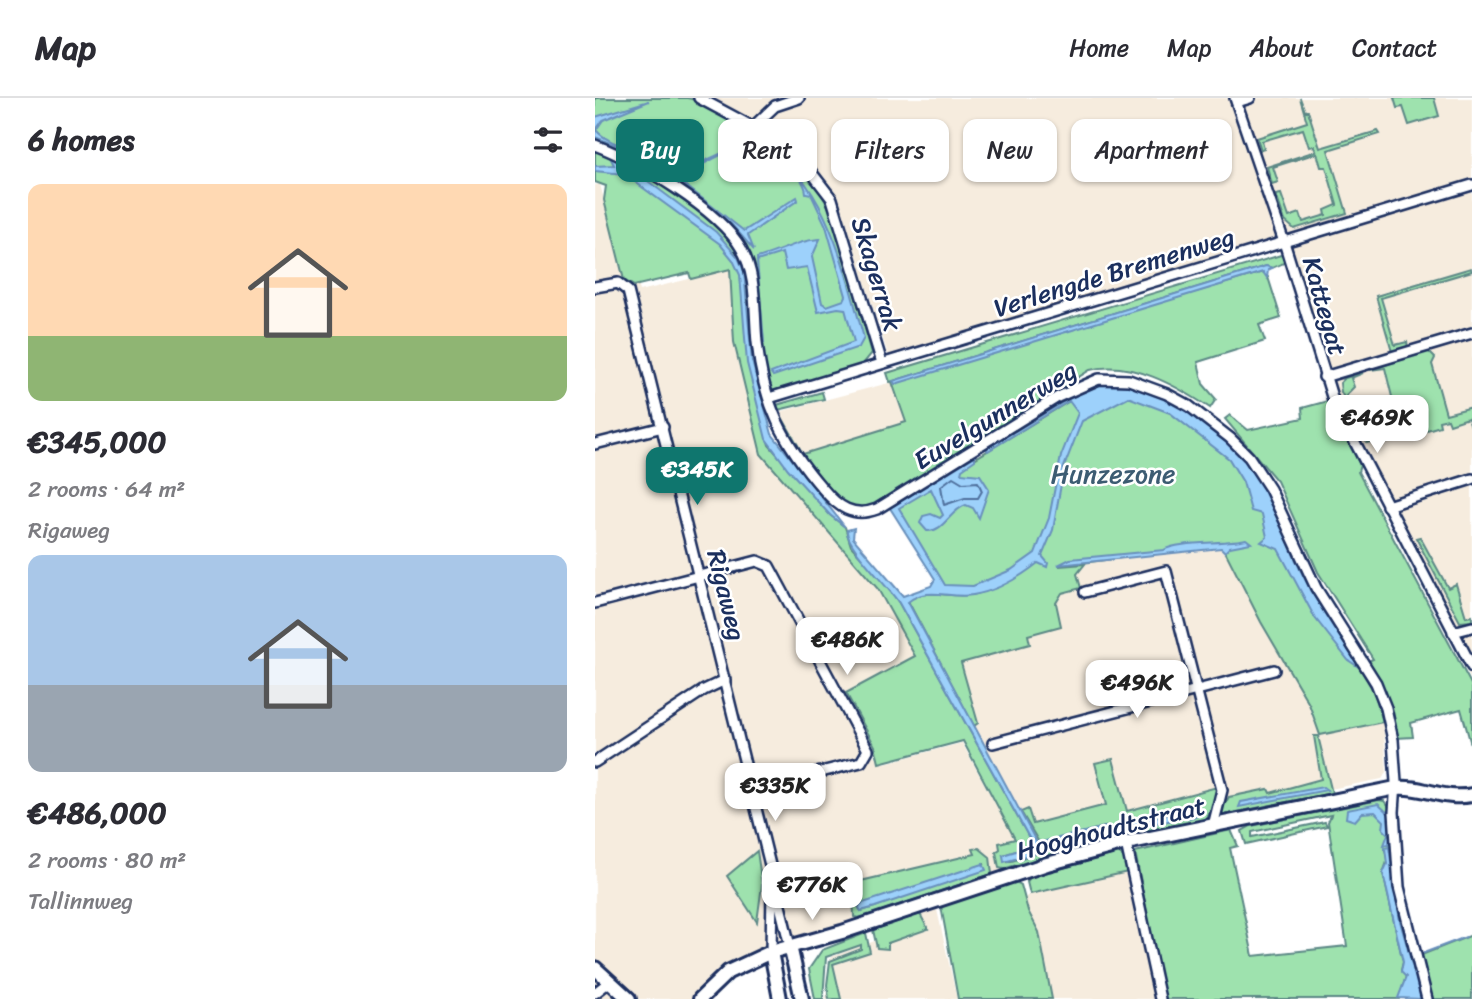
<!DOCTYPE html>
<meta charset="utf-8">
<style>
:root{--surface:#fff;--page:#f2f2f3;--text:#2b2b33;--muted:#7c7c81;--line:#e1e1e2;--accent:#0f766e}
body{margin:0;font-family:Sriracha,sans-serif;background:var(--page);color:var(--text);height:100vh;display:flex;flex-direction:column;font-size:26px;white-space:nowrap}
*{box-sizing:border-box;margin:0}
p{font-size:23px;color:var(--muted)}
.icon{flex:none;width:38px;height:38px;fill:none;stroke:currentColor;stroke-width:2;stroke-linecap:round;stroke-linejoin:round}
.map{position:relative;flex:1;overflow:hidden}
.side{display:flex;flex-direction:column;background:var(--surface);width:595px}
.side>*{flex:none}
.top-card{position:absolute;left:21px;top:21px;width:665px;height:63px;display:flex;gap:14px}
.price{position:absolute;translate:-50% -60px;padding:0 16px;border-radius:14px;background:#fff;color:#222;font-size:23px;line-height:46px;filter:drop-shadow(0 2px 4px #0008)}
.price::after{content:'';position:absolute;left:50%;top:42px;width:21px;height:16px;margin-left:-10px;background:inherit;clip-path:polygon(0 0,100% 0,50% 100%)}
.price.on{background:var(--accent);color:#fff}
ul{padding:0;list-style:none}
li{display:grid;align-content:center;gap:14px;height:371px;padding:0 28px}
li span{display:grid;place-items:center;height:217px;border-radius:14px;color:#555}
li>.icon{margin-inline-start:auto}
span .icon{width:126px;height:126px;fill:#fffc;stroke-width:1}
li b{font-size:30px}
h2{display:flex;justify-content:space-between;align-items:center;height:84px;padding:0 28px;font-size:30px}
.pill{padding:0 24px;border-radius:14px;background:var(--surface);box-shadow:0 2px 5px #0004;font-size:24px;line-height:63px}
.pill.on{background:var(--accent);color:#fff}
header{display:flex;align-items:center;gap:42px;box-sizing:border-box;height:98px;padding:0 35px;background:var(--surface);border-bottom:2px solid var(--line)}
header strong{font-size:33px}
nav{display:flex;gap:38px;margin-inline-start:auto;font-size:24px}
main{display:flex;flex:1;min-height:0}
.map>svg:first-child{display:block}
.built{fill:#f6ecde}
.green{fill:#9ee2ae;stroke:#5c8886;stroke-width:2;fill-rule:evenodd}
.water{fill:#9dd1fb;stroke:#6990bc;stroke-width:2}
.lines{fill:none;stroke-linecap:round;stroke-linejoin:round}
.shore{stroke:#4f709d;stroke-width:2}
.stream{stroke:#6990bc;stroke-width:2}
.street-casing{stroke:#1b2f5e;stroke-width:14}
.secondary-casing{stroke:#1b2f5e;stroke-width:18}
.street{stroke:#fff;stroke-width:9}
.secondary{stroke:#fff;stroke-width:12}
.labels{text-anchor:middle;stroke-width:5;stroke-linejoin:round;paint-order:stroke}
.street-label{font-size:26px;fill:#1b2f5e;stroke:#fff}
.park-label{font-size:26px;fill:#3c5c72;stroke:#fff}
</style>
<header>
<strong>Map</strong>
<nav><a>Home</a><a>Map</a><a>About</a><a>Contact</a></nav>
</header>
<main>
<section class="side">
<h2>6 homes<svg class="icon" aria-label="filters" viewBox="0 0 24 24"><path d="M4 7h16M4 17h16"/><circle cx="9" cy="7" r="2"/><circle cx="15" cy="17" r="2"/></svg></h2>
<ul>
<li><span style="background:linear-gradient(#ffd9b3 70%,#8fb573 0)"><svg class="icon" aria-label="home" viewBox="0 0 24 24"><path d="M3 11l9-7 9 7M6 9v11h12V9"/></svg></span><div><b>€345,000</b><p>2 rooms · 64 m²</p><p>Rigaweg</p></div></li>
<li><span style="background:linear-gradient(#a9c7e8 60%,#9aa5b1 0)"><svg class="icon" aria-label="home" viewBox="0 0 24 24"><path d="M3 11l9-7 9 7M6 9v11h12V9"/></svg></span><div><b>€486,000</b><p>2 rooms · 80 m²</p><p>Tallinnweg</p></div></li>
</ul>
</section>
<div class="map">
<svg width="877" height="901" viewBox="0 0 877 901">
<rect width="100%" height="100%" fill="#fff"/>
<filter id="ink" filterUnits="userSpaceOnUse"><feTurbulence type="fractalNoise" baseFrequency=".0143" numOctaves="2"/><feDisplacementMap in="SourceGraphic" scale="14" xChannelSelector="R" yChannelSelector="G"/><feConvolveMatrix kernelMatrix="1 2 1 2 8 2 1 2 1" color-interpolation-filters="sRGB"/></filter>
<g filter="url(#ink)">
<g class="built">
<polygon points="119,0 877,0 877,584 732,281 693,148 297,269 246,110 230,81 196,44"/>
<polygon points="5,86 26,171 38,168 45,193 135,171 139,244 166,356 283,491 321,559 245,599 273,653 290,665 367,645 436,770 445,752 314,511 482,476 495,462 628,447 716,605 726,633 788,624 792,674 787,681 524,732 560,901 448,901 426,802 437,795 436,771 340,803 362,901 231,901 236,859 288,840 284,822 175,858 112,889 104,901 0,901 0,87"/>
<polygon points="305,282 324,327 209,361 184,314"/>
</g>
<g class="green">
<path d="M0,0C30,0 62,0 92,0C103,1 116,10 126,16C175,40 216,66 238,119L277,255L268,266L179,293L160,292L174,347L235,417L250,429L256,448L288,482L304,505L437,745V748L408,757L413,764L514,735L510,729L445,746L426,714L433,711L438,726L511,707L500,665L518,661L532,713L622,689V701L611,721L504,743L408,771L404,770L401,754L405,751L404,745L420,741L368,643L284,665L280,648L251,595L320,558L283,491L166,356L139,244L135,171L96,181L94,175L39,188L29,182L9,102L11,88L0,84Z"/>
<polygon points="705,0 710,13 713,13 725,50 783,33 785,36 733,52 752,115 699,131 690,123 681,97 686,96 694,119 705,115 708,124 731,117 730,112 742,107 731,69 726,69 722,55 678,69 683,84 677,86 672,69 721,53 719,48 714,49 708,31 667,43 669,51 666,52 662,40 712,24"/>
<polygon points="799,0 839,0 844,18 814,27 808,9 802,10"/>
<polygon points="686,157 691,164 677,170 671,168 295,284 292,275"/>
<polygon points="876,170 877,173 786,200 800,247 812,244 813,249 797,254 781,198"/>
<path d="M668,174L673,179L686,220L664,227L670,243L603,264L608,286L621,301L615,310C582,288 535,261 495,272L314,385L313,391L270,413L247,407L204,360L178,308L227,294L229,301L183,312L208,356L311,324L297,284Z"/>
<polygon points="833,253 840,260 837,266 851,316 877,309 877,331 873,320 855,326 853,321 844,323 845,328 787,346 785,340 772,345 746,294 745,285 750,280 768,275 756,280 759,289 751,297 764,322 769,320 776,340 805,332 790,270 775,272"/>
<path d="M496,290L563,300L673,393L705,469L779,594L788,624L725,637L714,606L666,524L627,447L464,468L490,466L482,476L486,490L467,495L461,505L466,528L433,537L435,546L366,565L383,625L379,628L313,503C334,488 358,502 381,496C405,490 424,476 444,462L391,487L352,493L297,411Z"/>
<polygon points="733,303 765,367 763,374 877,588 877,650 866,611 816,625 818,639 801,640 789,592 773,563 778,561 723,474 682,383 630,321 635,317 653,332 708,320 707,310"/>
<polygon points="825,439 853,490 861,486 871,519 877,518 877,523 865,524 821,440"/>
<polygon points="719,638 723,638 737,695 626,717 625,714 634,699 673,691 675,695 726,681"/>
<polygon points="784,702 789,703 797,713 799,750 829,901 805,823 797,752 790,752 793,761 788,775 808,864 806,872 811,878 804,901 569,901 540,754 636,732 643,748 635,750 658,858 752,848 733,724 736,717 657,734 657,739 730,724 732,728 651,746 647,733 656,728"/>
<path d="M384,750L395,759L397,776L265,820L259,819L258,795L266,783L380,756L378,751ZM390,766L280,809L266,813L263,808Z"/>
<polygon points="162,753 167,787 162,824 132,778"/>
<polygon points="523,755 530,760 533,774 435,796 432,784 435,779"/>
<polygon points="419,783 426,787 433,813 444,834 457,901 363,901 346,808"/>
<polygon points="325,816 333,831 293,845 293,851 282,850 278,832"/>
<polygon points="271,835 275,854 238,866 246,901 234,901 232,887 235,863 266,851 266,847 231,859 228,901 220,901 214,871 227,852"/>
<polygon points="877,837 877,901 836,901 824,858"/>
</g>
<g class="water">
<path d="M54,3L8,22L1,32C18,52 53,48 66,72L39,55L0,39V19Z"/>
<path d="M145,32C230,68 246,161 269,240L264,249L178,278L176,275L259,244L250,211L243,210L223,214L212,169L191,172L187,155L162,163L169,244H167L162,160C184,154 204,142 225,141L217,159L227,205L232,208L249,202L251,198L231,128L216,96L211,95C210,73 163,45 145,36Z"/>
<polygon points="145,47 81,80 149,133 202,99 203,102 153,137 159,152 136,126 74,79"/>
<polygon points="15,59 30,66 121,134 143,159 149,173 157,263 177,336 250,429 235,417 193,371 171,341 152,265 145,177 138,162 125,146 29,76 0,73 0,68 19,67"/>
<polygon points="671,168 677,170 673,172 672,180 668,174 300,286 298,283"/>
<path d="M510,284C576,287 642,339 672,395C687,422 694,452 709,479C725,511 746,540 765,570L753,562L720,520L683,451L666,444L672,439L667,416L656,413L648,384L634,361L575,315L533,299L487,323L469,369L458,432L447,458L453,465L452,469L443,465C424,480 402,493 378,497C355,501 332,488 313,504L442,745L510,729L514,732L510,736L409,764L408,757L437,748V745L304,505C293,488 250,447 252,432L259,430L258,440L308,498L336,488L340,481L295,410L380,358V362L367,371L366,375L385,377L394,391L384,420L378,410L371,407C355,412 349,434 332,433L325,425L328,418L336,416L345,420L348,417L336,391L304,410L350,487L378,488L416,472L440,455L454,420L466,358L483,315L474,303L393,353L391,351L488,292Z"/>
<path d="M651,441L656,445L635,449L630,454L626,450L463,467L475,461L569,452C581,443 632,446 651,441Z"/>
<polygon points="728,689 732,692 644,709 646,704"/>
<polygon points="783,706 796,718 794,746 789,747 793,736 788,731 789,723 780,714 767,715 760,723 751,720 752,712"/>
<polygon points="599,713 602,717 598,719 530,730 533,723"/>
<polygon points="794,749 805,823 827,901 803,900 811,879 806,874 808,864 788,775 792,766 790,750"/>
<polygon points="388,766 391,772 280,809 266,813 264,810 265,806"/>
</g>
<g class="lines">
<polygon class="shore" points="358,379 368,385 383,384 387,393 383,400 370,400 349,407 346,388"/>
<g class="stream">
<polyline points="826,856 871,839"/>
<polyline points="833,885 837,901"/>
</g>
<defs>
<g id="street">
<polyline points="104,0 188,45 210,66 237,101 287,265"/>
<polyline points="640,0 689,144 738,302 877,569"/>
<polyline points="642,4 655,0"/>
<polyline points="160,27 180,8 204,0"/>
<path d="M0,47C42,63 123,111 146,150C162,177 159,213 162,244C168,305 188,345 228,391C243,409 258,420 282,411L463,299L504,281L534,282L572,296L594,308L635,340L654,359L675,391L721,490L781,585L791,610L798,642L801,684L799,714L804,789L832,901"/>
<polyline points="0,189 23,185 33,193 195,848"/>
<polyline points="729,279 877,235"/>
<polyline points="174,300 877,87"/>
<polyline points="0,346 68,329"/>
<polyline points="792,408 877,381"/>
<polyline points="490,494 571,473 627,692 618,728"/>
<polyline points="0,505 162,463 174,468 273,652 266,664 157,691"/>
<polyline points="858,534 877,529"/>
<polyline points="398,645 679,572"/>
<polyline points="0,664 109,592 130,582"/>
<polyline points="531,745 565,901"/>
<polyline points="176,854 177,792"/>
<polyline points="0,895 14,884"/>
</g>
<g id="secondary">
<polyline points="195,848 207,901"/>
<polyline points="176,854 185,901"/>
<polyline points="0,870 34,901"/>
<path d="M105,901L133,874L176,854L247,834L452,766L531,745L801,690C827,687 849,703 877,697"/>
</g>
</defs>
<use href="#street" class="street-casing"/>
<use href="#secondary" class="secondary-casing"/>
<use href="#street" class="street"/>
<use href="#secondary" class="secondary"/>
</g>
</g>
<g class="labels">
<g class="street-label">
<text transform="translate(519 174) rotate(-17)" y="9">Verlengde Bremenweg</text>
<text transform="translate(282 176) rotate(73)" y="9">Skagerrak</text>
<text transform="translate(730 208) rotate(74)" y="9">Kattegat</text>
<text transform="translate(400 317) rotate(-31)" y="9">Euvelgunnerweg</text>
<text transform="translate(132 497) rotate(76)" y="9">Rigaweg</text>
<text transform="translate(516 730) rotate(-14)" y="9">Hooghoudtstraat</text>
</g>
<g class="park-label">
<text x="518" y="385">Hunzezone</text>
</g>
</g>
</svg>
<b class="price" style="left:782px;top:357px">€469K</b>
<b class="price on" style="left:102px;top:409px">€345K</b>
<b class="price" style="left:252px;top:579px">€486K</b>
<b class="price" style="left:542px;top:622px">€496K</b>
<b class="price" style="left:180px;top:725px">€335K</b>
<b class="price" style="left:217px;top:824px">€776K</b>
<div class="top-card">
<a class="pill on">Buy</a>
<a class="pill">Rent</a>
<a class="pill">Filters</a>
<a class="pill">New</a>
<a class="pill">Apartment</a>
</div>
</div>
</main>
